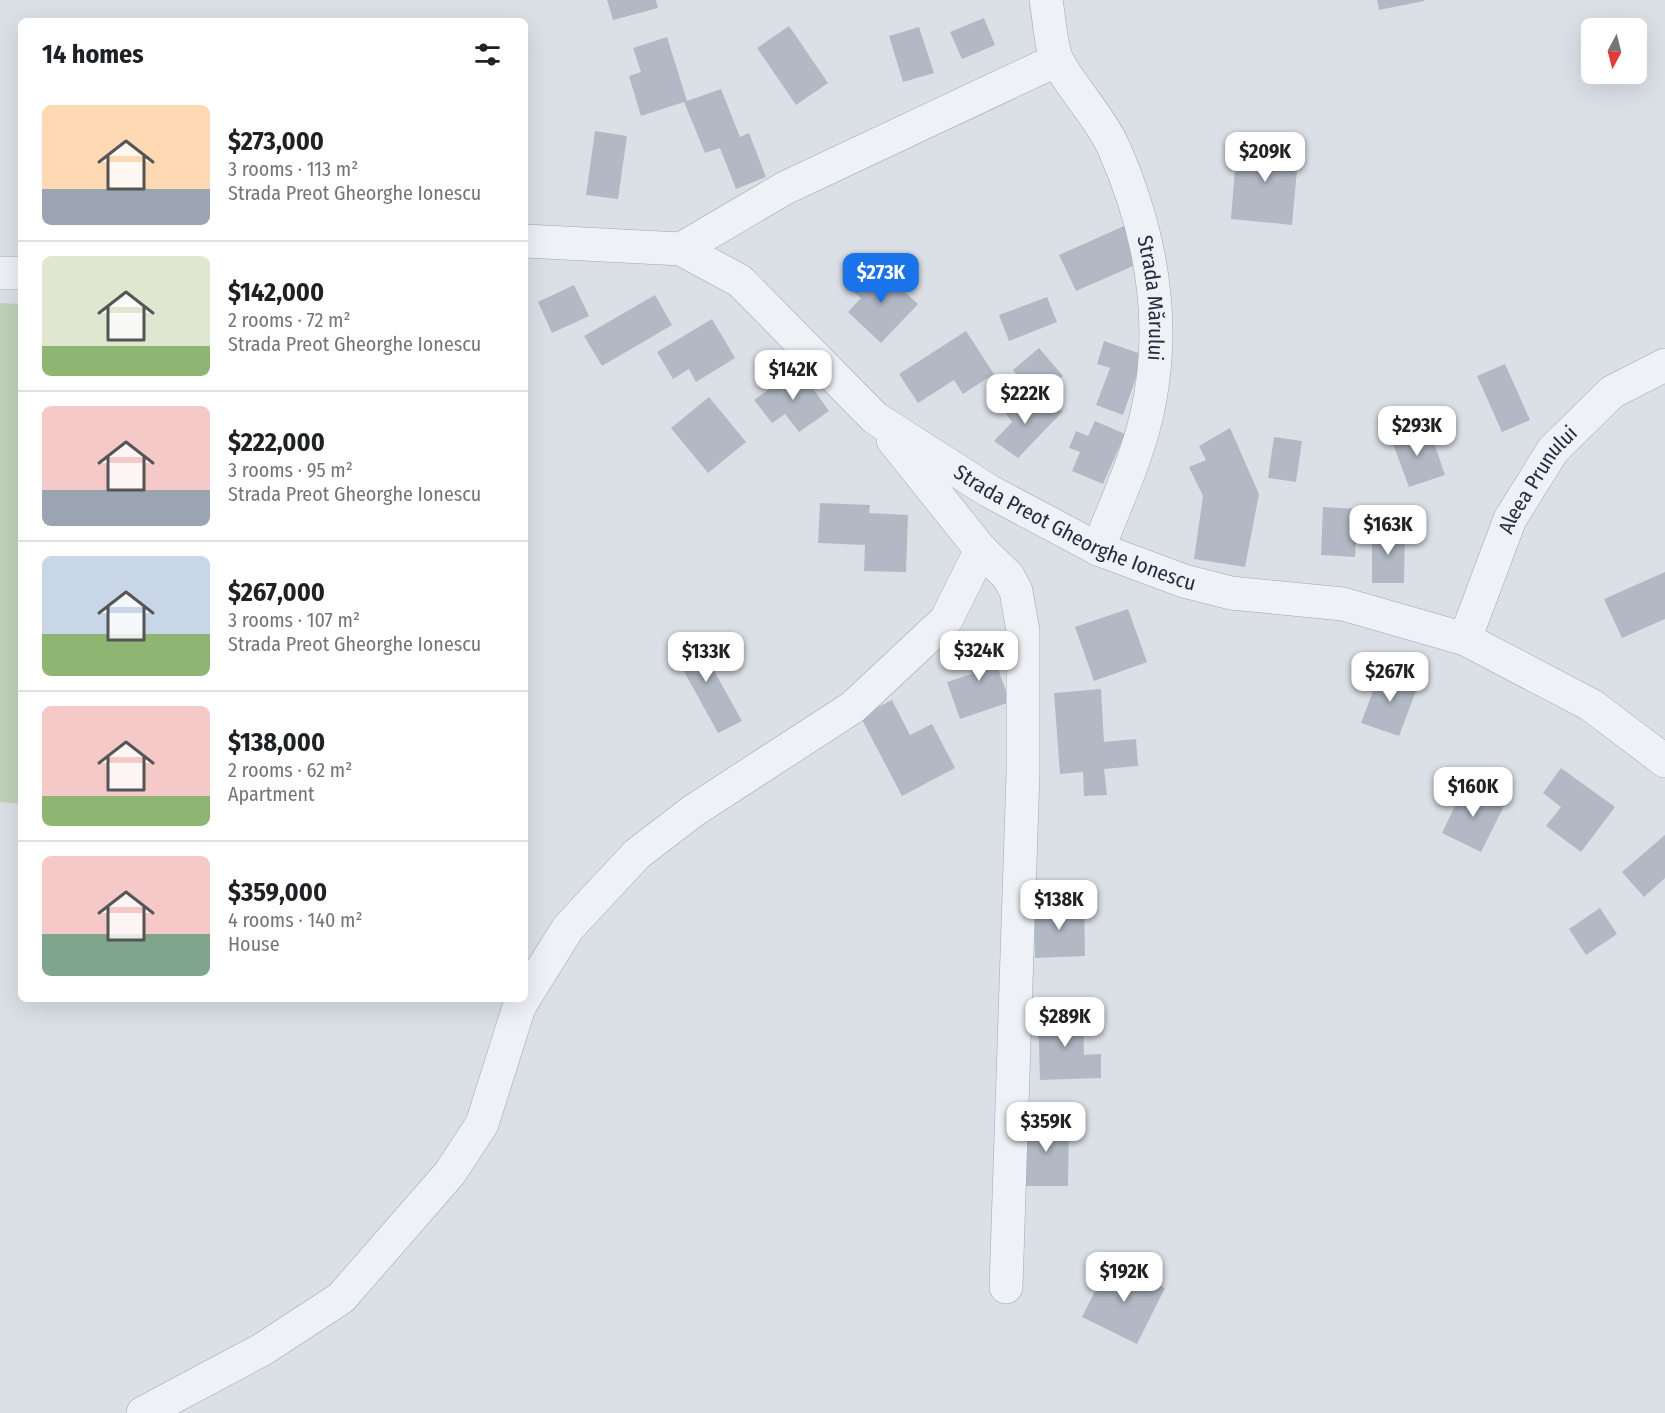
<!DOCTYPE html>
<meta charset="utf-8">
<style>
:root{--surface:#fff;--page:#f2f2f2;--text:#202124;--muted:#757577;--line:#e0e0e0;--accent:#1a73e8}
body{margin:0;font-family:"Fira Sans Condensed",sans-serif;background:var(--page);color:var(--text);height:100vh;display:flex;flex-direction:column;font-size:22px;white-space:nowrap}
*{box-sizing:border-box;margin:0}
p{font-size:20px;color:var(--muted)}
.icon{flex:none;width:33px;height:33px;fill:none;stroke:currentColor;stroke-width:2;stroke-linecap:round;stroke-linejoin:round}
.map{position:relative;flex:1;overflow:hidden}
.panel{position:absolute;left:18px;top:18px;width:510px;height:984px;display:flex;flex-direction:column;background:var(--surface);border-radius:9px;box-shadow:0 6px 24px #0002}
.panel>*{flex:none}
.needle{width:39px;rotate:187deg}
.buttons{position:absolute;left:1581px;top:18px;display:grid;gap:12px}
.buttons a{display:grid;place-items:center;width:66px;height:66px;border-radius:9px;background:var(--surface);box-shadow:0 6px 24px #0002;font-size:30px}
.price{position:absolute;translate:-50% -51px;padding:0 14px;border-radius:12px;background:#fff;color:#222;font-size:20px;line-height:39px;filter:drop-shadow(0 2px 3px #0008)}
.price::after{content:'';position:absolute;left:50%;top:36px;width:18px;height:14px;margin-left:-9px;background:inherit;clip-path:polygon(0 0,100% 0,50% 100%)}
.price.on{background:var(--accent);color:#fff}
ul{padding:0;list-style:none}
li{display:flex;align-items:center;gap:18px;height:150px;padding:0 24px}
li+li{border-top:2px solid var(--line)}
li span{display:grid;place-items:center;flex:none;width:168px;height:120px;border-radius:9px;color:#555}
li>.icon{margin-inline-start:auto}
span .icon{width:72px;height:72px;fill:#fffc;stroke-width:1}
li b{font-size:26px}
h2{display:flex;justify-content:space-between;align-items:center;height:72px;padding:0 24px;font-size:26px}
.map>svg:first-child{display:block}
.green{fill:#c1d2bb}
.building{fill:#b2b9c5}
.lines{fill:none;stroke-linecap:round;stroke-linejoin:round}
.minor-casing{stroke:#a0a7b1;stroke-width:34}
.minor{stroke:#eef1f5;stroke-width:33}
.labels{text-anchor:middle;stroke-width:5;stroke-linejoin:round;paint-order:stroke}
.street-label{font-size:21px;fill:#242d3f;stroke:#eaeff5}
</style>
<div class="map">
<svg width="1665" height="1413" viewBox="0 0 1665 1413">
<rect width="100%" height="100%" fill="#dbe0e7"/>
<polygon class="green" points="0,303 21,304 21,804 0,802"/>
<g class="building">
<polygon points="607,0 656,0 658,8 613,20"/>
<polygon points="1377,0 1424,0 1424,1 1379,10"/>
<polygon points="984,18 995,45 962,59 950,32"/>
<polygon points="789,26 828,83 796,105 757,48"/>
<polygon points="919,27 934,73 903,82 889,36"/>
<polygon points="667,37 687,101 721,89 740,137 749,133 766,177 736,189 720,148 705,153 684,102 641,116 629,76 641,72 633,48"/>
<polygon points="595,131 627,136 618,199 586,195"/>
<polygon points="1237,142 1299,148 1292,225 1231,219"/>
<polygon points="1124,226 1140,263 1076,291 1059,255"/>
<polygon points="875,264 918,304 881,343 848,312 861,298 851,290"/>
<polygon points="574,285 589,316 552,333 538,302"/>
<polygon points="655,295 672,325 602,366 584,336"/>
<polygon points="1047,297 1057,322 1009,341 999,315"/>
<polygon points="712,319 735,358 696,382 689,369 673,379 657,352"/>
<polygon points="966,331 994,374 963,394 954,380 918,403 899,374"/>
<polygon points="1104,341 1144,355 1123,415 1096,405 1110,368 1097,364"/>
<polygon points="1039,348 1063,376 1036,398 1013,370"/>
<polygon points="1505,364 1530,420 1502,432 1477,376"/>
<polygon points="798,368 829,411 799,432 785,414 772,423 754,400"/>
<polygon points="1024,396 1045,408 1063,411 1018,458 994,441 1012,422 1002,408"/>
<polygon points="709,397 746,442 708,473 671,428"/>
<polygon points="1095,421 1125,434 1103,484 1072,471 1080,452 1069,448 1076,431 1088,436"/>
<polygon points="1409,426 1414,440 1431,434 1445,475 1409,487 1389,433"/>
<polygon points="1230,428 1259,494 1245,567 1194,559 1203,496 1189,467 1206,460 1199,446"/>
<polygon points="1274,437 1302,441 1296,482 1268,478"/>
<polygon points="820,503 870,505 869,513 908,515 906,572 864,571 865,545 818,543"/>
<polygon points="1323,507 1358,509 1355,557 1321,555"/>
<polygon points="1372,529 1405,530 1404,583 1372,583"/>
<polygon points="1665,572 1665,619 1622,638 1604,599"/>
<polygon points="1128,609 1147,662 1094,681 1075,627"/>
<polygon points="693,633 742,721 718,733 670,646"/>
<polygon points="986,636 1010,702 960,719 947,682 972,674 961,645"/>
<polygon points="1381,670 1419,683 1399,736 1361,723"/>
<polygon points="1101,689 1104,742 1136,739 1138,766 1104,769 1107,795 1084,796 1083,772 1060,774 1054,693"/>
<polygon points="892,700 910,735 932,724 955,768 902,796 860,716"/>
<polygon points="1561,768 1615,807 1581,852 1546,826 1561,807 1543,793"/>
<polygon points="1465,785 1505,804 1481,852 1442,833"/>
<polygon points="1665,835 1665,878 1644,897 1622,872"/>
<polygon points="1084,905 1085,956 1035,958 1034,906"/>
<polygon points="1600,908 1617,934 1586,955 1569,929"/>
<polygon points="1083,1012 1084,1055 1101,1054 1101,1078 1040,1080 1038,1014"/>
<polygon points="1024,1120 1069,1120 1068,1186 1024,1186"/>
<polygon points="1110,1261 1165,1288 1137,1344 1082,1317"/>
</g>
<g class="lines">
<defs>
<g id="minor">
<path id="s1" d="M1046,0C1049,16 1051,50 1058,62C1074,91 1099,116 1113,146C1149,227 1166,311 1150,399C1141,451 1117,500 1098,549"/>
<path id="s2" d="M525,241L681,249L740,281L875,418L989,491L1098,549L1184,581L1231,593L1343,604L1465,639L1591,705L1665,761"/>
<polyline points="681,249 785,188 1057,60"/>
<polyline points="0,273 21,273"/>
<polyline points="981,550 1008,576 1016,591 1023,631 1023,773 1006,1287"/>
<path id="s3" d="M1465,639L1510,519L1553,450L1612,392L1665,365"/>
<polyline points="525,997 568,928 637,854 693,811 853,707 946,620 981,550 893,440"/>
<polyline points="143,1413 263,1349 341,1298 450,1173 482,1124 519,1007 524,999"/>
</g>
</defs>
<use href="#minor" class="minor-casing"/>
<use href="#minor" class="minor"/>
</g>
<g class="labels">
<g class="street-label">
<text dy="7" stroke="none"><textPath href="#s1" startOffset="322">Strada Mărului</textPath></text>
<text dy="7" stroke="none"><textPath href="#s3" startOffset="176">Aleea Prunului</textPath></text>
<text dy="7" stroke="none"><textPath href="#s2" startOffset="645">Strada Preot Gheorghe Ionescu</textPath></text>
</g>
</g>
</svg>
<div class="buttons">
<a><svg class="needle" viewBox="-14 -14 28 28"><path d="M0-13l5 13h-10z" fill="#e53935"/><path d="M0 13l5-13h-10z" fill="#757577"/></svg></a>
</div>
<b class="price" style="left:1265px;top:183px">$209K</b>
<b class="price on" style="left:881px;top:304px">$273K</b>
<b class="price" style="left:793px;top:401px">$142K</b>
<b class="price" style="left:1025px;top:425px">$222K</b>
<b class="price" style="left:1417px;top:457px">$293K</b>
<b class="price" style="left:1388px;top:556px">$163K</b>
<b class="price" style="left:979px;top:682px">$324K</b>
<b class="price" style="left:706px;top:683px">$133K</b>
<b class="price" style="left:1390px;top:703px">$267K</b>
<b class="price" style="left:1473px;top:818px">$160K</b>
<b class="price" style="left:1059px;top:931px">$138K</b>
<b class="price" style="left:1065px;top:1048px">$289K</b>
<b class="price" style="left:1046px;top:1153px">$359K</b>
<b class="price" style="left:1124px;top:1303px">$192K</b>
<section class="panel">
<h2>14 homes<svg class="icon" aria-label="filters" viewBox="0 0 24 24"><path d="M4 7h16M4 17h16"/><circle cx="9" cy="7" r="2"/><circle cx="15" cy="17" r="2"/></svg></h2>
<ul>
<li><span style="background:linear-gradient(#ffd9b3 70%,#9aa5b1 0)"><svg class="icon" aria-label="home" viewBox="0 0 24 24"><path d="M3 11l9-7 9 7M6 9v11h12V9"/></svg></span><div><b>$273,000</b><p>3 rooms · 113 m²</p><p>Strada Preot Gheorghe Ionescu</p></div></li>
<li><span style="background:linear-gradient(#dfe7d0 75%,#8fb573 0)"><svg class="icon" aria-label="home" viewBox="0 0 24 24"><path d="M3 11l9-7 9 7M6 9v11h12V9"/></svg></span><div><b>$142,000</b><p>2 rooms · 72 m²</p><p>Strada Preot Gheorghe Ionescu</p></div></li>
<li><span style="background:linear-gradient(#f6c9c9 70%,#9aa5b1 0)"><svg class="icon" aria-label="home" viewBox="0 0 24 24"><path d="M3 11l9-7 9 7M6 9v11h12V9"/></svg></span><div><b>$222,000</b><p>3 rooms · 95 m²</p><p>Strada Preot Gheorghe Ionescu</p></div></li>
<li><span style="background:linear-gradient(#c9d6e8 65%,#8fb573 0)"><svg class="icon" aria-label="home" viewBox="0 0 24 24"><path d="M3 11l9-7 9 7M6 9v11h12V9"/></svg></span><div><b>$267,000</b><p>3 rooms · 107 m²</p><p>Strada Preot Gheorghe Ionescu</p></div></li>
<li><span style="background:linear-gradient(#f6c9c9 75%,#8fb573 0)"><svg class="icon" aria-label="home" viewBox="0 0 24 24"><path d="M3 11l9-7 9 7M6 9v11h12V9"/></svg></span><div><b>$138,000</b><p>2 rooms · 62 m²</p><p>Apartment</p></div></li>
<li><span style="background:linear-gradient(#f6c9c9 65%,#7fa58c 0)"><svg class="icon" aria-label="home" viewBox="0 0 24 24"><path d="M3 11l9-7 9 7M6 9v11h12V9"/></svg></span><div><b>$359,000</b><p>4 rooms · 140 m²</p><p>House</p></div></li>
</ul>
</section>
</div>
